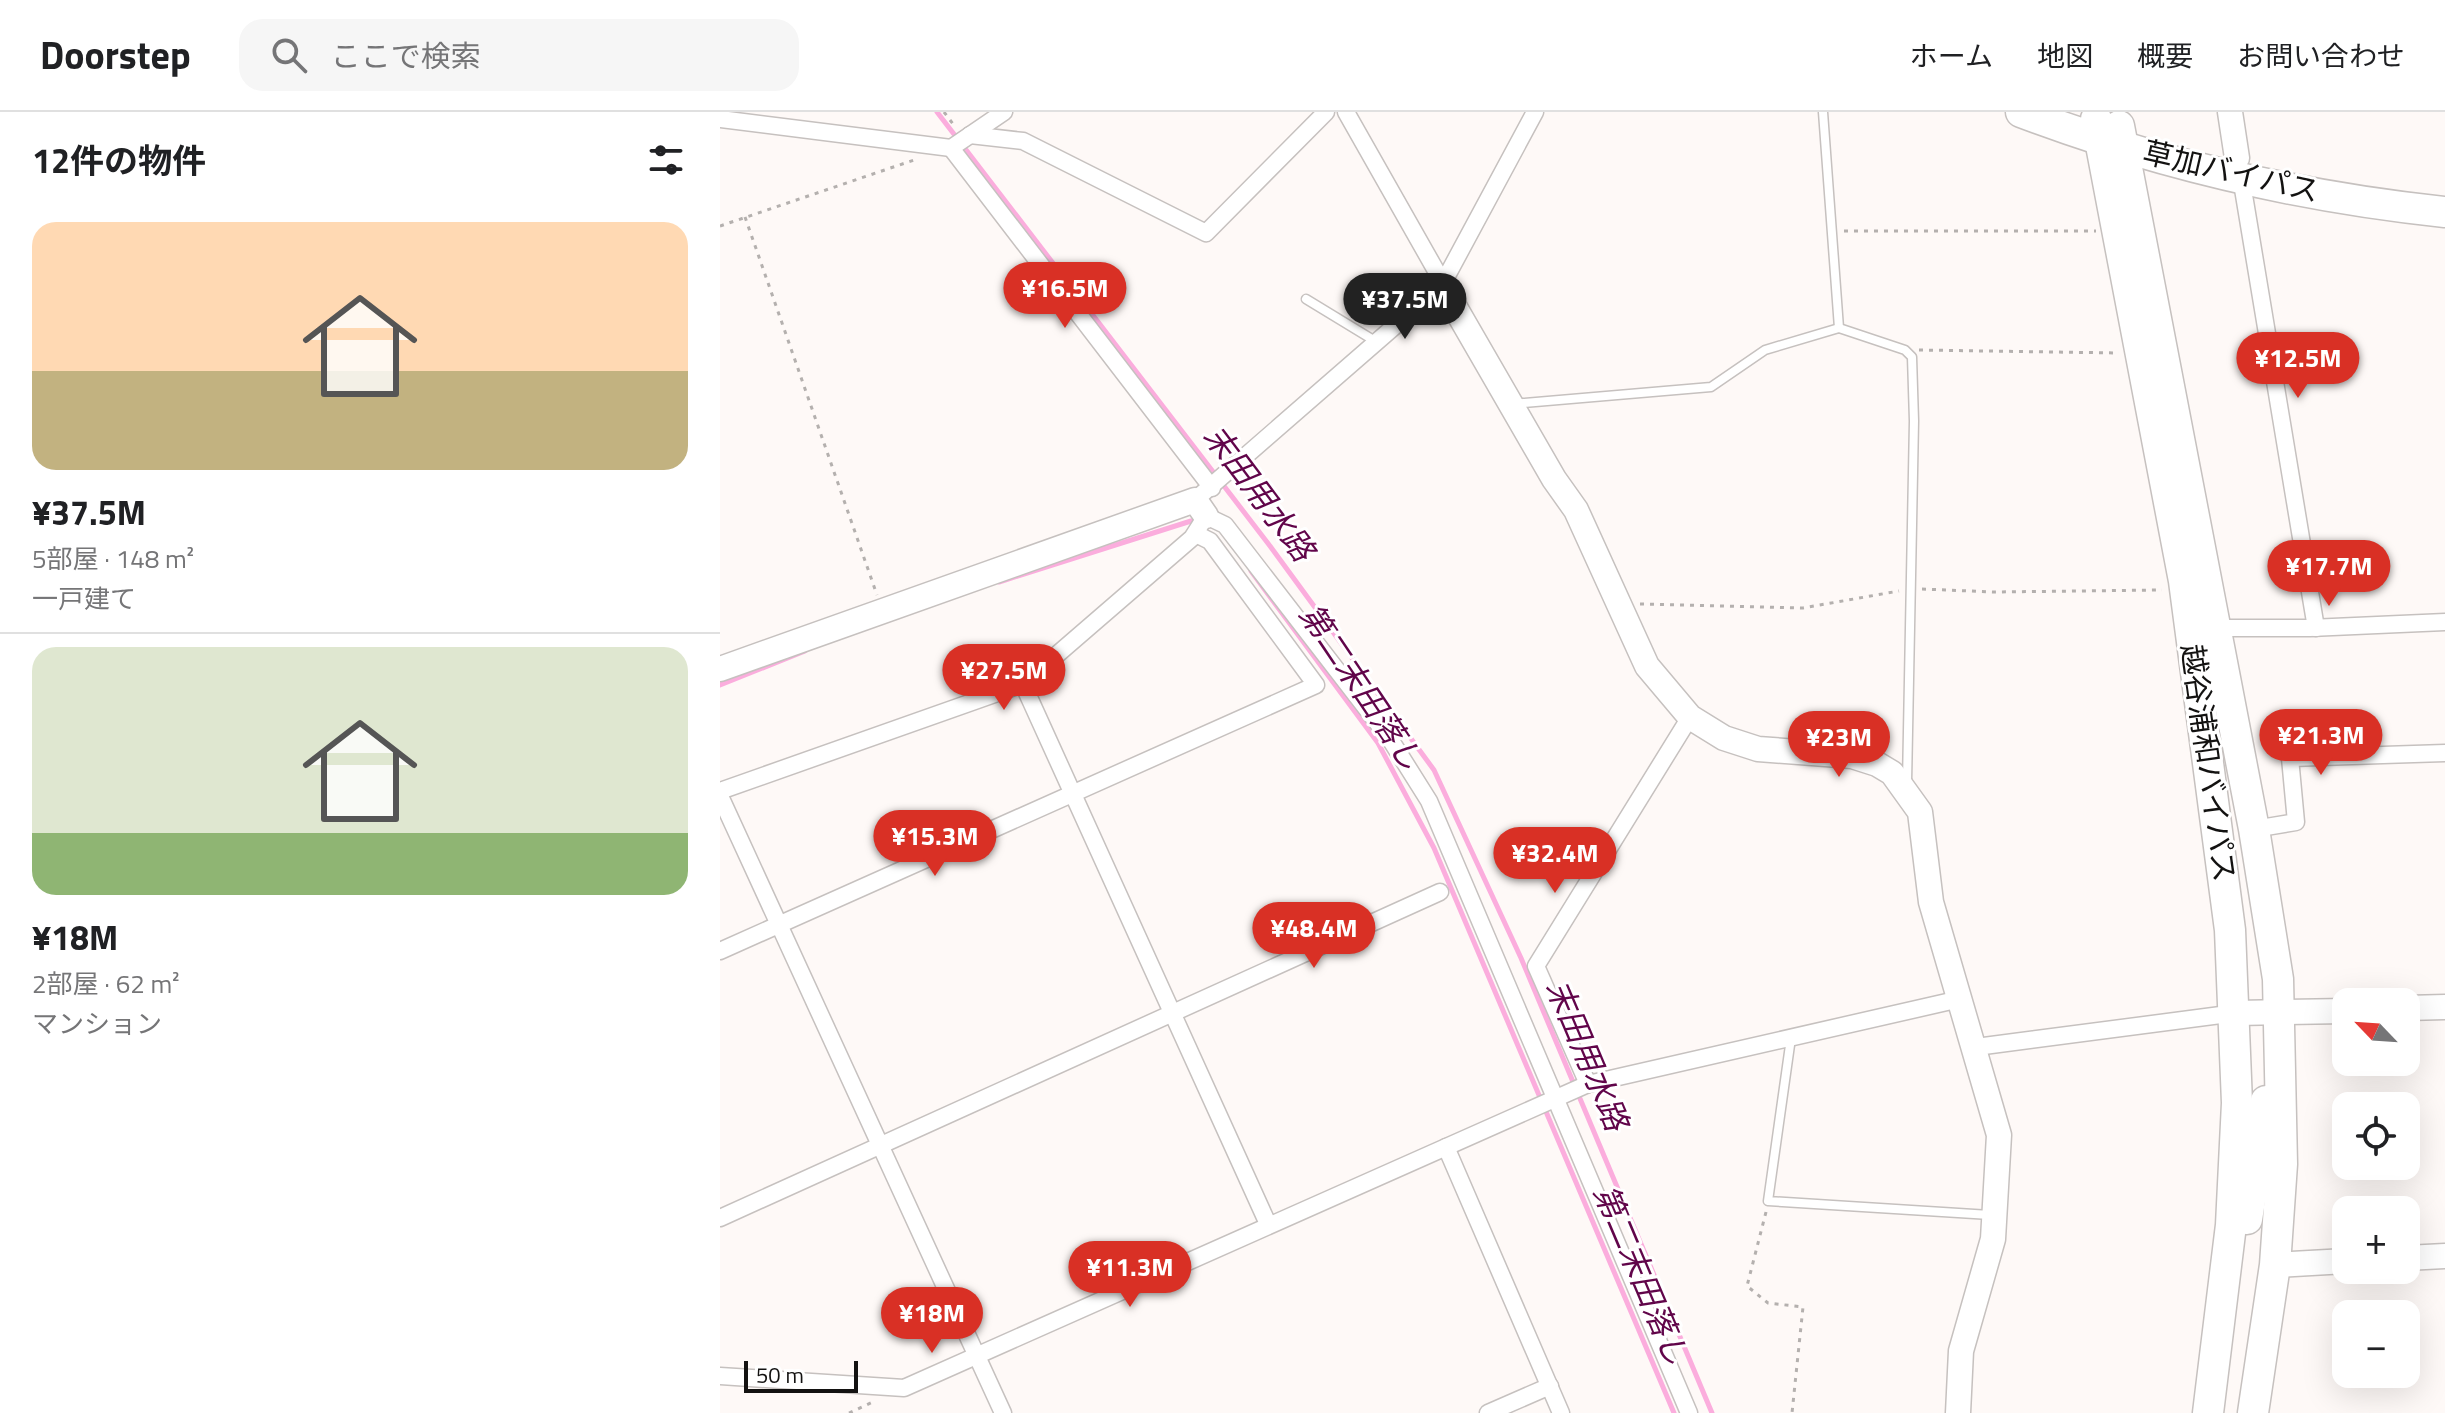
<!DOCTYPE html>
<html lang="ja">
<meta charset="utf-8">
<style>
:root{--surface:#fff;--page:#f6f6f6;--text:#202124;--muted:#757577;--line:#e0e0e0;--accent:#d93025}
body{margin:0;font-family:"Titillium Web","Noto Sans JP",sans-serif;background:var(--page);color:var(--text);height:100vh;display:flex;flex-direction:column;font-size:30px;white-space:nowrap}
*{box-sizing:border-box;margin:0}
p{font-size:26px;color:var(--muted)}
.icon{flex:none;width:44px;height:44px;fill:none;stroke:currentColor;stroke-width:2;stroke-linecap:round;stroke-linejoin:round}
.map{position:relative;flex:1;overflow:hidden}
.drawer{display:flex;flex-direction:column;background:var(--surface);width:720px}
.drawer>*{flex:none}
.needle{width:52px;rotate:295deg}
.tools{position:absolute;left:1612px;top:876px;display:grid;gap:16px}
.tools a{display:grid;place-items:center;width:88px;height:88px;border-radius:16px;background:var(--surface);box-shadow:0 8px 32px #0002;font-size:40px}
.scale{position:absolute;left:24px;bottom:20px;width:114px;box-sizing:border-box;padding-left:8px;border:4px solid #131211;border-top:0;font-size:22px;line-height:28px;white-space:nowrap;color:#131211;-webkit-text-stroke:6px #fff;paint-order:stroke}
.price{position:absolute;translate:-50% -68px;padding:0 18px;border-radius:28px;background:var(--accent);color:#fff;font-size:26px;line-height:52px;filter:drop-shadow(0 2px 4px #0008)}
.price::after{content:'';position:absolute;left:50%;top:48px;width:24px;height:18px;margin-left:-12px;background:inherit;clip-path:polygon(0 0,100% 0,50% 100%)}
.price.on{background:#222;color:#fff}
ul{padding:0;list-style:none}
li{display:grid;align-content:center;gap:16px;height:424px;padding:0 32px}
li+li{border-top:2px solid var(--line)}
li span{display:grid;place-items:center;height:248px;border-radius:24px;color:#555}
li>.icon{margin-inline-start:auto}
span .icon{width:144px;height:144px;fill:#fffc;stroke-width:1}
li b{font-size:34px}
h2{display:flex;justify-content:space-between;align-items:center;height:96px;padding:0 32px;font-size:34px}
header{display:flex;align-items:center;gap:48px;box-sizing:border-box;height:112px;padding:0 40px;background:var(--surface);border-bottom:2px solid var(--line)}
header strong{font-size:38px}
nav{display:flex;gap:44px;margin-inline-start:auto;font-size:28px}
.search{width:560px;height:72px;background:var(--page);display:flex;align-items:center;gap:20px;box-sizing:border-box;padding:0 28px;border-radius:24px;color:var(--muted);font-size:30px}
main{display:flex;flex:1;min-height:0}
.map>svg:first-child{display:block}
.lines{fill:none;stroke-linecap:round;stroke-linejoin:round}
.stream{stroke:#fbaddd;stroke-width:5}
.lane-casing{stroke:#c6c1bf;stroke-width:11}
.street-casing{stroke:#c6c1bf;stroke-width:19}
.secondary-casing{stroke:#c6c1bf;stroke-width:27}
.highway-casing{stroke:#c6c1bf;stroke-width:33}
.path{stroke:#b4b0ae;stroke-width:3;stroke-dasharray:4 6;stroke-linecap:butt}
.lane{stroke:#fff;stroke-width:8}
.street{stroke:#fff;stroke-width:16}
.secondary{stroke:#fff;stroke-width:24}
.highway{stroke:#fff;stroke-width:30}
.labels{text-anchor:middle;stroke-width:6;stroke-linejoin:round;paint-order:stroke}
.street-label{font-size:30px;fill:#131211;stroke:#fff}
.water-label{font-size:32px;font-style:italic;fill:#61054a;stroke:#fff}
</style>
<header>
<strong>Doorstep</strong>
<div class="search"><svg class="icon" aria-label="search" viewBox="0 0 24 24"><circle cx="10" cy="10" r="6"/><path d="M15 15l6 6"/></svg>ここで検索</div>
<nav><a>ホーム</a><a>地図</a><a>概要</a><a>お問い合わせ</a></nav>
</header>
<main>
<section class="drawer">
<h2>12件の物件<svg class="icon" aria-label="filters" viewBox="0 0 24 24"><path d="M4 7h16M4 17h16"/><circle cx="9" cy="7" r="2"/><circle cx="15" cy="17" r="2"/></svg></h2>
<ul>
<li><span style="background:linear-gradient(#ffd9b3 60%,#c2b280 0)"><svg class="icon" aria-label="home" viewBox="0 0 24 24"><path d="M3 11l9-7 9 7M6 9v11h12V9"/></svg></span><div><b>¥37.5M</b><p>5部屋 · 148 m²</p><p>一戸建て</p></div></li>
<li><span style="background:linear-gradient(#dfe7d0 75%,#8fb573 0)"><svg class="icon" aria-label="home" viewBox="0 0 24 24"><path d="M3 11l9-7 9 7M6 9v11h12V9"/></svg></span><div><b>¥18M</b><p>2部屋 · 62 m²</p><p>マンション</p></div></li>
</ul>
</section>
<div class="map">
<svg width="1725" height="1301" viewBox="0 0 1725 1301">
<rect width="100%" height="100%" fill="#fef9f7"/>
<g class="lines">
<g class="stream">
<polyline points="217,0 550,434 714,658 801,846 992,1301"/>
<polyline points="531,459 658,631 714,736 954,1301"/>
<polyline points="279,470 471,409 479,411"/>
<polyline points="0,573 85,539"/>
</g>
<defs>
<g id="lane">
<polyline points="1103,0 1119,216"/>
<polyline points="586,187 655,229"/>
<polyline points="793,292 991,275 1045,238 1119,216 1185,238 1192,245 1194,309 1187,671"/>
<polyline points="1071,926 1048,1089 1270,1103"/>
</g>
<g id="street">
<polyline points="626,0 723,171"/>
<polyline points="0,7 231,36 284,0"/>
<polyline points="250,23 303,29 486,121 606,0"/>
<polyline points="231,36 492,376"/>
<polyline points="1521,65 1596,516"/>
<polyline points="475,388 722,173 815,0"/>
<polyline points="1494,516 1590,516 1725,510"/>
<polyline points="303,572 548,1112"/>
<polyline points="0,679 303,572 472,426 486,404 505,413 670,627 709,689 969,1301"/>
<polyline points="0,684 283,1301"/>
<polyline points="1534,717 1576,710 1570,646 1725,641"/>
<polyline points="0,839 596,573 490,429 476,422"/>
<polyline points="1256,935 1516,901"/>
<polyline points="868,972 816,854 970,605"/>
<polyline points="726,1035 841,1301"/>
<polyline points="0,1106 720,780"/>
<polyline points="0,1264 184,1276 868,972 1240,887"/>
<polyline points="768,1301 830,1274"/>
</g>
<g id="secondary">
<polyline points="1510,0 1517,46"/>
<polyline points="722,173 834,367 856,398 927,554 970,605 1004,626 1038,637 1132,644 1157,652 1172,661 1200,700 1211,790 1279,1023 1273,1127 1241,1239 1238,1301"/>
<polyline points="0,557 475,388 486,404"/>
<polyline points="1686,896 1725,895"/>
<polyline points="1516,901 1626,899"/>
<polyline points="1686,1146 1725,1144"/>
<polyline points="1555,1153 1626,1149"/>
</g>
<g id="highway">
<path d="M1301,0C1436,51 1581,85 1725,100"/>
<polyline points="1376,7 1464,469 1510,818 1517,991 1511,1113 1488,1301"/>
<polyline points="1399,14 1534,717 1558,867 1562,1052 1555,1153 1533,1301"/>
<polyline points="1527,1107 1546,989"/>
</g>
</defs>
<use href="#lane" class="lane-casing"/>
<use href="#street" class="street-casing"/>
<use href="#secondary" class="secondary-casing"/>
<use href="#highway" class="highway-casing"/>
<g class="path">
<polyline points="224,0 236,16"/>
<polyline points="25,105 157,483"/>
<polyline points="0,114 197,47"/>
<polyline points="1124,119 1376,119"/>
<polyline points="1199,238 1399,241"/>
<polyline points="1202,477 1274,480 1442,478"/>
<polyline points="920,492 1083,496 1179,479"/>
<polyline points="1046,1100 1027,1174 1048,1191 1083,1195 1072,1301"/>
<polyline points="129,1301 155,1289"/>
</g>
<use href="#lane" class="lane"/>
<use href="#street" class="street"/>
<use href="#secondary" class="secondary"/>
<use href="#highway" class="highway"/>
</g>
<g class="labels">
<g class="street-label">
<text transform="translate(1511 60) rotate(13)" y="10">草加バイパス</text>
<text transform="translate(1488 651) rotate(82)" y="10">越谷浦和バイパス</text>
</g>
<g class="water-label">
<text transform="translate(539 381) rotate(53)" y="11">末田用水路</text>
<text transform="translate(641 575) rotate(56)" y="11">第二末田落し</text>
<text transform="translate(867 943) rotate(67)" y="11">末田用水路</text>
<text transform="translate(921 1163) rotate(67)" y="11">第二末田落し</text>
</g>
</g>
</svg>
<div class="tools">
<a><svg class="needle" viewBox="-14 -14 28 28"><path d="M0-13l5 13h-10z" fill="#e53935"/><path d="M0 13l5-13h-10z" fill="#757577"/></svg></a>
<a><svg class="icon" aria-label="locate" viewBox="0 0 24 24"><circle cx="12" cy="12" r="6"/><path d="M12 2v4M12 18v4M2 12h4M18 12h4"/></svg></a>
<a>+</a>
<a>−</a>
</div>
<div class="scale">50 m</div>
<b class="price" style="left:345px;top:218px">¥16.5M</b>
<b class="price on" style="left:685px;top:229px">¥37.5M</b>
<b class="price" style="left:1578px;top:288px">¥12.5M</b>
<b class="price" style="left:1609px;top:496px">¥17.7M</b>
<b class="price" style="left:284px;top:600px">¥27.5M</b>
<b class="price" style="left:1601px;top:665px">¥21.3M</b>
<b class="price" style="left:1119px;top:667px">¥23M</b>
<b class="price" style="left:215px;top:766px">¥15.3M</b>
<b class="price" style="left:835px;top:783px">¥32.4M</b>
<b class="price" style="left:594px;top:858px">¥48.4M</b>
<b class="price" style="left:410px;top:1197px">¥11.3M</b>
<b class="price" style="left:212px;top:1243px">¥18M</b>
</div>
</main>
